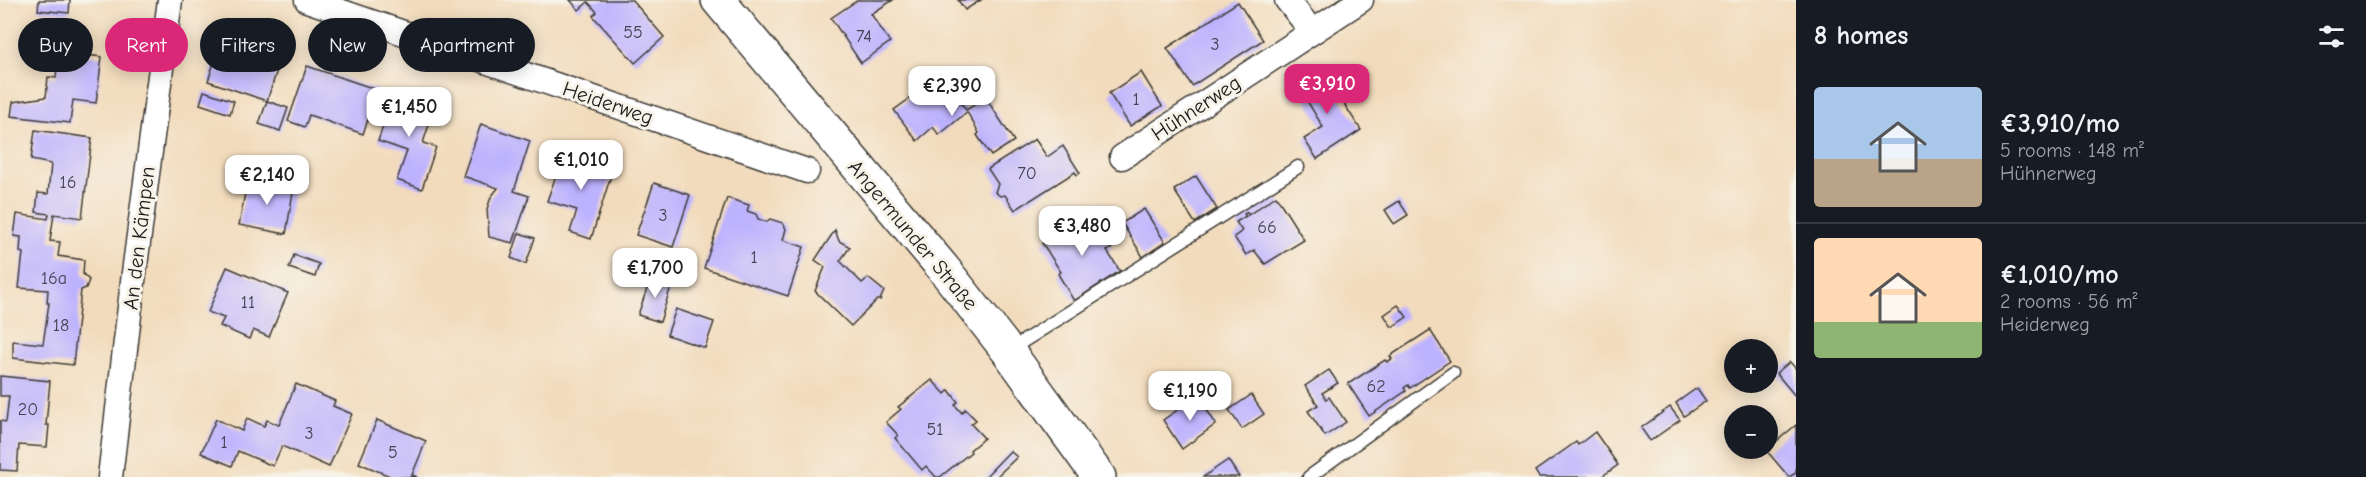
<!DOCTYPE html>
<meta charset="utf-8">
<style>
:root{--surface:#171b24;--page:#20242c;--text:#f1f3f6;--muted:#9ea1a6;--line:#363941;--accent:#db2777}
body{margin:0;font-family:"Comic Neue",sans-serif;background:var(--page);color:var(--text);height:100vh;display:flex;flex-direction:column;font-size:22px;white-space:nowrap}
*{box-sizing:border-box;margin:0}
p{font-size:20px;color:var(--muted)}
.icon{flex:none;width:33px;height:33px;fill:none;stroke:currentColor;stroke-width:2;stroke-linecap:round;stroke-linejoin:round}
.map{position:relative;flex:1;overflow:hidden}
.panel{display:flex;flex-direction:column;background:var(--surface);width:570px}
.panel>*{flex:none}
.hud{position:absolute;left:18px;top:18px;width:570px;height:54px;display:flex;gap:12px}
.buttons{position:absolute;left:1724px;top:339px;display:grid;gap:12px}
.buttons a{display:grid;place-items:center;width:54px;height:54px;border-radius:50%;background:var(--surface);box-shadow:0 3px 15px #0003;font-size:30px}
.price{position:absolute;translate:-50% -51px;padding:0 14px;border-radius:12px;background:#fff;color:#222;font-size:20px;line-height:39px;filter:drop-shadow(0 2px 3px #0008)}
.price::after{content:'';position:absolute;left:50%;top:36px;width:18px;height:14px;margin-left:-9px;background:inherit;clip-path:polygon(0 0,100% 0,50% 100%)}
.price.current{background:var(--accent);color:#fff}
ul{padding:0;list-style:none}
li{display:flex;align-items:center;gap:18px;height:150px;padding:0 18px}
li+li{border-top:2px solid var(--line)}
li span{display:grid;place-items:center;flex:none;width:168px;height:120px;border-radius:6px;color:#555}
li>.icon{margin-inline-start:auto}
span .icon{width:72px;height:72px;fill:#fffc;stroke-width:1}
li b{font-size:26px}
h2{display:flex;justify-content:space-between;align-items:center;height:72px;padding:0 18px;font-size:26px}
.pill{padding:0 21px;border-radius:27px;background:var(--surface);box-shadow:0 3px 15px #0003;font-size:21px;line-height:54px}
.pill.current{background:var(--accent);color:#fff}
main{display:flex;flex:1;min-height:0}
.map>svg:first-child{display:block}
.building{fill:#bdb2fe}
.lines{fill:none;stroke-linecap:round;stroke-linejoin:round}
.service-casing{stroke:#3c3934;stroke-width:15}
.minor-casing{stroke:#3c3934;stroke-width:27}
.secondary-casing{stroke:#3c3934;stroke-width:36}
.service{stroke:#fff;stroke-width:12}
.minor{stroke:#fff;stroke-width:24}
.secondary{stroke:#fff;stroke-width:33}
.labels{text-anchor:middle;stroke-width:6;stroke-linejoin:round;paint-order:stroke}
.number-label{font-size:18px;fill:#444254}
.street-label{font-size:21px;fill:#1c1c1c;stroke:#f7f3e8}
</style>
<main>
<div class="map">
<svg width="1796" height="477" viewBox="0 0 1796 477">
<rect width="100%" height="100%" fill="#f7f3e8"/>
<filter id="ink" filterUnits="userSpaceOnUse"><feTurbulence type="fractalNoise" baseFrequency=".0167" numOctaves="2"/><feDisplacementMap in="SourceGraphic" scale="12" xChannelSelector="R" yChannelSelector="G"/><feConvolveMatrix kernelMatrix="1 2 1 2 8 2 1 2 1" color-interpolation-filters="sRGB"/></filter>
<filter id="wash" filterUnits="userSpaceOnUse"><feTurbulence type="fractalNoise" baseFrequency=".008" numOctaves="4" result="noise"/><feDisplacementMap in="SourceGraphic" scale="24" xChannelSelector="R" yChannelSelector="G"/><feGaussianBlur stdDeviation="1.35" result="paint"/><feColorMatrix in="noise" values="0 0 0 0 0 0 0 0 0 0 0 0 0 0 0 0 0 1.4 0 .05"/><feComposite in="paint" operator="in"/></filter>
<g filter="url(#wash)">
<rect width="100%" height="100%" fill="#f2dbbc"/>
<g id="blocks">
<g class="building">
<polygon points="39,0 70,0 69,13 38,10"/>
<polygon points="570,0 632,0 664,37 635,63 593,16 597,12 588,2 579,10"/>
<polygon points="858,0 893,0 871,14 890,42 861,63 831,18"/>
<polygon points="958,0 981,0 965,10"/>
<polygon points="1238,2 1263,40 1192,86 1167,48"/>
<polygon points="43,26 82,31 79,54 102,57 96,103 73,100 70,123 11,116 13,102 46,97 48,77 56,78 58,54 51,51 42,43"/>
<polygon points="222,38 281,58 267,101 208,81"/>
<polygon points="307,66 378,90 363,134 309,115 305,127 288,121"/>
<polygon points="1322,70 1361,130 1317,159 1304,139 1323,127 1298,86"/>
<polygon points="1141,72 1162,106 1130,126 1109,93"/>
<polygon points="937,79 948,94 952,91 966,110 986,98 1014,141 991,156 977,135 979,133 967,112 939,135 933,127 917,141 894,110"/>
<polygon points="204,91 234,101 230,114 200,104"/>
<polygon points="394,94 428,106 427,111 433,112 423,143 436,147 422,189 397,180 407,151 378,141"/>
<polygon points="267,101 288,108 280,131 259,124"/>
<polygon points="481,124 530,141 514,191 529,196 513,243 489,237 487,209 491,197 498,188 463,176"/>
<polygon points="35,130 92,138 82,218 54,214 50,241 60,242 58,256 84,260 83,274 89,280 86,288 81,290 73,365 13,358 13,341 43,344 49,303 47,303 48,290 19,288 23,253 20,252 21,237 14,236 17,214 48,219 49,214 36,212 38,193 48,194 51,164 31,160"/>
<polygon points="1035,139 1047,157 1063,146 1080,173 1077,175 1075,172 1015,210 1005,195 1000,196 995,192 998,184 988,169"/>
<polygon points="564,153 613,169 591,239 570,232 577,210 547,201"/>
<polygon points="1196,176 1217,209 1195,223 1174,190"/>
<polygon points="248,177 294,186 286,234 239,225"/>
<polygon points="654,183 690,195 673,247 636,235"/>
<polygon points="1276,196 1304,240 1265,264 1254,250 1246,255 1234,237 1242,231 1236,222 1246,216 1244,214 1247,212 1248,215"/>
<polygon points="727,198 749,205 747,211 756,214 758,219 766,222 770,219 783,223 786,229 783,240 804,247 788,296 704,268"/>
<polygon points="1399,201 1408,215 1394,224 1385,210"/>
<polygon points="1144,209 1165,242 1143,257 1122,223"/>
<polygon points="1089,213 1112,248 1107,251 1120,271 1074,301 1058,274 1061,272 1042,243"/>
<polygon points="835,230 839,241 850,247 840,261 862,283 868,278 884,291 880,300 877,300 851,326 815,291 825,267 815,260"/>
<polygon points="519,233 535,238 526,264 511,258"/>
<polygon points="294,255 319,264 315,277 289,268"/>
<polygon points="227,267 288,293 269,337 253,330 249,339 220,326 224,318 208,312"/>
<polygon points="651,277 672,283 660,322 638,315"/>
<polygon points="1398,305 1407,317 1392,327 1384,315"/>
<polygon points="676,309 714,322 705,348 667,335"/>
<polygon points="1430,330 1450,361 1410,388 1408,385 1404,388 1406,391 1369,416 1348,384 1385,360 1387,362 1392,359 1390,356"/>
<polygon points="1790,362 1796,369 1796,397 1776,373"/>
<polygon points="1329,370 1338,383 1322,393 1326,399 1329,397 1346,422 1325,436 1308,411 1318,405 1305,386"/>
<polygon points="0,376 50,381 46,425 49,425 47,447 19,445 17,471 0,470 0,421 6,422 9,396 0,396"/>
<polygon points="932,380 945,394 949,390 958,402 955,405 962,413 965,409 976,420 971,424 984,438 970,450 971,452 940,477 936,477 926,466 922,470 895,438 898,435 886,422 901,409 898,407"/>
<polygon points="296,384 335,401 333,406 352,414 329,467 282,446 273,466 238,451 232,466 201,453 216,419 242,431 247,418 264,426 267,420 279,425"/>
<polygon points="1697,388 1706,401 1684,416 1676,403"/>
<polygon points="1251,395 1264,414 1242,429 1229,410"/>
<polygon points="1198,396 1216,424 1182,449 1163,420"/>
<polygon points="1670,407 1680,420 1650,441 1641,428"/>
<polygon points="377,420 426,441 412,475 417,477 392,477 359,463"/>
<polygon points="1796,425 1796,473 1789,477 1766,450"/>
<polygon points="1595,432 1618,465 1601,477 1539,477 1535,471 1576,442 1578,445"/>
<polygon points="1010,451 1017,457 996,477 985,477"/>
<polygon points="1228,460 1239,477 1203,477"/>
</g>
</g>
</g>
<g filter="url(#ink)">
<use href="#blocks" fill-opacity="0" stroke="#3c3934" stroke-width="1.5"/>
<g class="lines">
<defs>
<g id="service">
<polyline points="1008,351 1298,167"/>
<polyline points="1309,477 1453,373"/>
</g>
<g id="minor">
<polyline points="307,0 807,171"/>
<polyline points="1287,0 1312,31"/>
<polyline points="1122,157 1361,0"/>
<polyline points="110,477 134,273 170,0"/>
</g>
<polyline id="secondary" points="718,0 943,268 1008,351 1099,477"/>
</defs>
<use href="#service" class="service-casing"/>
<use href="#minor" class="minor-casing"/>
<use href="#secondary" class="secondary-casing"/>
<use href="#service" class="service"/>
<use href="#minor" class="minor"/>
<use href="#secondary" class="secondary"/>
</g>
</g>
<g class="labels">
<g class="number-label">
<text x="633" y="38">55</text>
<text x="864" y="42">74</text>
<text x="1215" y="50">3</text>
<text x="1136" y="105">1</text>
<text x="1027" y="179">70</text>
<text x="68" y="188">16</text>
<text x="663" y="221">3</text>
<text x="1267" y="233">66</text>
<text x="754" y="263">1</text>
<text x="54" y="284">16a</text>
<text x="248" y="308">11</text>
<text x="61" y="331">18</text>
<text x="1376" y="392">62</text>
<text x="28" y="415">20</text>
<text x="935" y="435">51</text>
<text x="309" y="439">3</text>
<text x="224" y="448">1</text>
<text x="393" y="458">5</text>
</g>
<g class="street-label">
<text transform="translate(608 103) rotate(19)" y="7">Heiderweg</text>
<text transform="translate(1196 108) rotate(-33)" y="7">Hühnerweg</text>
<text transform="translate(913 235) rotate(50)" y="7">Angermunder Straße</text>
<text transform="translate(139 238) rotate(-83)" y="7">An den Kämpen</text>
</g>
</g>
</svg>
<div class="buttons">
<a>+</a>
<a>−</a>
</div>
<b class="price current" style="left:1327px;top:115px">€3,910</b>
<b class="price" style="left:952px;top:117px">€2,390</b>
<b class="price" style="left:409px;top:138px">€1,450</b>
<b class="price" style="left:581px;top:191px">€1,010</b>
<b class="price" style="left:267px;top:206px">€2,140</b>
<b class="price" style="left:1082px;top:257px">€3,480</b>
<b class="price" style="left:655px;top:299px">€1,700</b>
<b class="price" style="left:1190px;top:422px">€1,190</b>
<div class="hud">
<a class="pill">Buy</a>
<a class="pill current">Rent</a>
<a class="pill">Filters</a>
<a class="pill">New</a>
<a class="pill">Apartment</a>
</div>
</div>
<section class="panel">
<h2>8 homes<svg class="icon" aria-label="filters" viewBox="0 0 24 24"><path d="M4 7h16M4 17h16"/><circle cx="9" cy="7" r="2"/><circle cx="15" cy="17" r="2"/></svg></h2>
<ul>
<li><span style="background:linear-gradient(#a9c7e8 60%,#b9a48a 0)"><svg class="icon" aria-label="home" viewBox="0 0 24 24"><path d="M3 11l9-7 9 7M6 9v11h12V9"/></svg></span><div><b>€3,910/mo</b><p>5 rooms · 148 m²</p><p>Hühnerweg</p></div></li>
<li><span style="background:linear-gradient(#ffd9b3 70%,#8fb573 0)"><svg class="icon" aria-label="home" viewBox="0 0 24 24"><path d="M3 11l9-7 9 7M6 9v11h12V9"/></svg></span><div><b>€1,010/mo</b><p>2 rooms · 56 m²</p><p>Heiderweg</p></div></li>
</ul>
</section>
</main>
